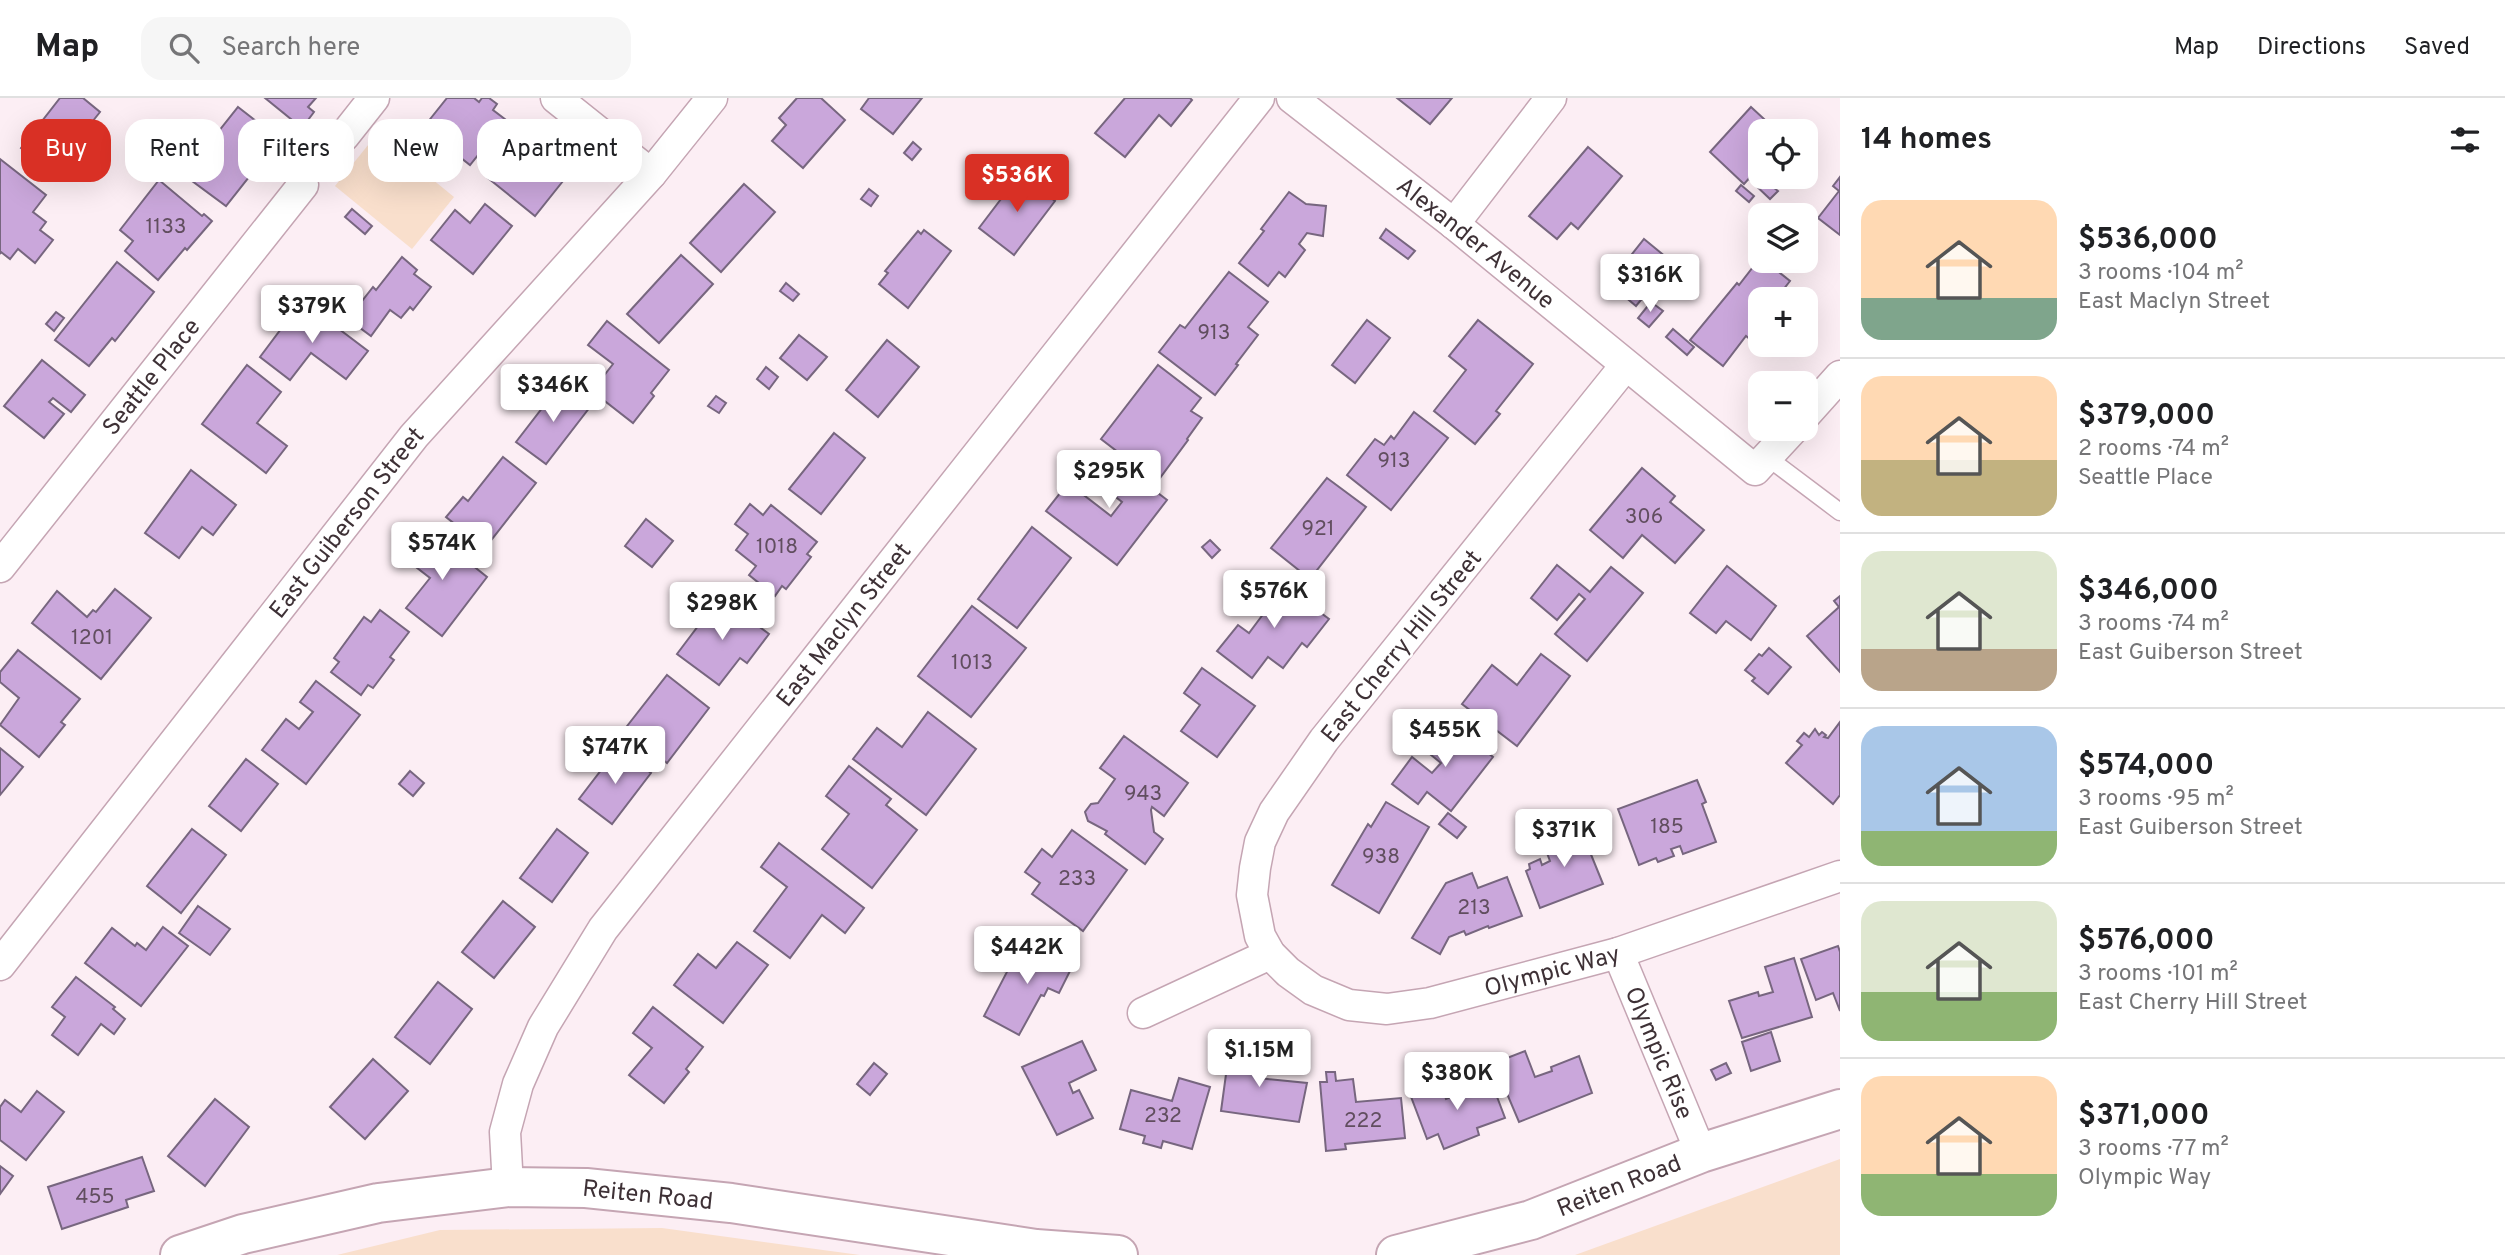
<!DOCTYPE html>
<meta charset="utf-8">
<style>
:root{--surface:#fff;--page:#f6f6f6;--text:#202124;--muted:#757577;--line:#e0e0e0;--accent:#d93025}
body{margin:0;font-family:Overpass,sans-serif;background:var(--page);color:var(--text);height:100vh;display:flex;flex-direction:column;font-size:26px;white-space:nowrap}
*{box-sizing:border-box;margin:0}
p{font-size:23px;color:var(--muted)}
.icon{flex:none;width:38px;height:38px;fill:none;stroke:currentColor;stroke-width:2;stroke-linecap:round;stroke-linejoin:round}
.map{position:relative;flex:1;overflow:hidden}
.sheet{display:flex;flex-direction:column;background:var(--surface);width:665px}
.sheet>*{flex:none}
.hud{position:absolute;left:21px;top:21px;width:665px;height:63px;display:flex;gap:14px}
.controls{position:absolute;left:1748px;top:21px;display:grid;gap:14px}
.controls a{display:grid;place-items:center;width:70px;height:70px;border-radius:14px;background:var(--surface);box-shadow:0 7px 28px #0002;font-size:35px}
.price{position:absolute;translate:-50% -60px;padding:0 16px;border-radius:7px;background:#fff;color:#222;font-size:23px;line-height:46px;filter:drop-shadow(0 2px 4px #0008)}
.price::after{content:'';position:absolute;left:50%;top:42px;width:21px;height:16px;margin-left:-10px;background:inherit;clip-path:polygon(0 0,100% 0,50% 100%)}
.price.selected{background:var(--accent);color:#fff}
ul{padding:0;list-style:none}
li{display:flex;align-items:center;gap:21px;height:175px;padding:0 21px}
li+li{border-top:2px solid var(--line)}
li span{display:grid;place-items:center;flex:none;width:196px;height:140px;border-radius:21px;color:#555}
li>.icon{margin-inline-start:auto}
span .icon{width:84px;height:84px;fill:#fffc;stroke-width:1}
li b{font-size:30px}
h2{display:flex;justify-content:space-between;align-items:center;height:84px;padding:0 21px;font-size:30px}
.tag{padding:0 24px;border-radius:21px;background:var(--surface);box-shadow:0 7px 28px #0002;font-size:24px;line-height:63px}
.tag.selected{background:var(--accent);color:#fff}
header{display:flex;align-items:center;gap:42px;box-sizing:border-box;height:98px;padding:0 35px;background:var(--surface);border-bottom:2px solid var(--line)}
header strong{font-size:33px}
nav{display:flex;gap:38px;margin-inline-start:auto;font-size:24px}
.search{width:490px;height:63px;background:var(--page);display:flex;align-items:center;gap:18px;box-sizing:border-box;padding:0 24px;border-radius:21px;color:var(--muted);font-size:26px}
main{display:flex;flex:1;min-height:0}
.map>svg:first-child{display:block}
.green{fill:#f9dfcc}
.building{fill:#caa7db;stroke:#77667f;stroke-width:2}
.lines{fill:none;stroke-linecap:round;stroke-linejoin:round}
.lane-casing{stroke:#c5a5b3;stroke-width:19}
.street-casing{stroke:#c5a5b3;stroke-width:33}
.secondary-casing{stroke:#c5a5b3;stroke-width:42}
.lane{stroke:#fff;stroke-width:16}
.street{stroke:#fff;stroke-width:30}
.secondary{stroke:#fff;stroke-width:38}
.labels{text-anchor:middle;stroke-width:5;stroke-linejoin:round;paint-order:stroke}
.number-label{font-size:21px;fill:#614e5f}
.street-label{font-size:24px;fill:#3e3136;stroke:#fff}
</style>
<header>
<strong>Map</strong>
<div class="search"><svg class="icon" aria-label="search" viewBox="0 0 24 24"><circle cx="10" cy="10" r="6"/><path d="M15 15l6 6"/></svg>Search here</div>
<nav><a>Map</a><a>Directions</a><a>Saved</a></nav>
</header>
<main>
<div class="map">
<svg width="1840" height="1157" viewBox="0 0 1840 1157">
<rect width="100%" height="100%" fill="#fceef4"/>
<g class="green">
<polygon points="377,36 454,99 412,151 335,88"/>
<polygon points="1840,1061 1840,1157 1575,1157"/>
<polygon points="662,1130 860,1157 337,1157 440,1132"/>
</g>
<g class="building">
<polygon points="60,0 83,0 100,14 52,74 21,50"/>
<polygon points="265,0 316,0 308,9 314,14 302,30"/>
<polygon points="447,0 474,0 479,4 482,0 489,0 497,6 493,12 506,22 470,67 423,30"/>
<polygon points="797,0 821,0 845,22 803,70 772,43 786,27 779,20"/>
<polygon points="869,0 922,0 893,36 861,11"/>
<polygon points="1125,0 1190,0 1192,2 1171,28 1159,17 1125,59 1095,35"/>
<polygon points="1397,0 1452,0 1430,26"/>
<polygon points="238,9 279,41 226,108 184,77"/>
<polygon points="1751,9 1777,33 1760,33 1760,68 1744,86 1710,54"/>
<polygon points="523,37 544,54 550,47 575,68 535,118 488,80"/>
<polygon points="152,44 170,59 161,70 143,56"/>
<polygon points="913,44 921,51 912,62 904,55"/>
<polygon points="1588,49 1622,78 1578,131 1571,125 1557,141 1529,118"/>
<polygon points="0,61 46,97 33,114 46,124 40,132 53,142 35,165 18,151 10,161 1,154 0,156"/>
<polygon points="1758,74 1760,79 1778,93 1770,101 1750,82"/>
<polygon points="1020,76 1055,103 1014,157 979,130"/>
<polygon points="1840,79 1840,137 1818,120 1839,93 1833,88"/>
<polygon points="159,82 202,118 204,116 212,123 187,152 185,150 158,182 125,153 133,143 120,132"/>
<polygon points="744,86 775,114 721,174 690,145"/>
<polygon points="1741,87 1754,98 1749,104 1736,93"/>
<polygon points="869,91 878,98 871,108 861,101"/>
<polygon points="1289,94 1306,106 1326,108 1323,138 1307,135 1299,146 1305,152 1285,179 1279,174 1268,188 1239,165 1264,133 1261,131"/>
<polygon points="485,106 512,128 473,176 431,142 455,112 470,125"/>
<polygon points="352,111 372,128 365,136 345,119"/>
<polygon points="1386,131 1415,153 1408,161 1380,140"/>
<polygon points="924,132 951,153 908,210 879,186 888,175 885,173 918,133 921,136"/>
<polygon points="1644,141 1672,164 1636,208 1609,185"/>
<polygon points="681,157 713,186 659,245 627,216"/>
<polygon points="402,159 417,172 414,176 431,189 413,212 410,209 401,220 390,212 371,238 348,221 373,189 376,192"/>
<polygon points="1760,160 1760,163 1765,163 1790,183 1776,201 1760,201 1760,229 1751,242 1746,238 1723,268 1690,242 1737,185 1739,187"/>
<polygon points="117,164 154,194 115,243 112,240 89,268 55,242"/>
<polygon points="1229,174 1268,204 1248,229 1258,237 1236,266 1238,267 1215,297 1159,254 1180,227 1185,230"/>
<polygon points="786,185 799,196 793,203 780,193"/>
<polygon points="302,203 368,253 346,281 311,255 290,282 260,259"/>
<polygon points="1651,204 1663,213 1649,229 1638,220"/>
<polygon points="56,214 64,220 54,233 46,226"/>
<polygon points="1367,222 1390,240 1355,285 1332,267"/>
<polygon points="1478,222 1533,266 1496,313 1500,316 1475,346 1434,313 1466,272 1449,258"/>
<polygon points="607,223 669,272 651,295 654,298 633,325 592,293 613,266 588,247"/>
<polygon points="1673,231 1694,249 1687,257 1666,239"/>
<polygon points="799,237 827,259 807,282 780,260"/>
<polygon points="887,242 919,269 878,319 846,292"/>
<polygon points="42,262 85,297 71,314 53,300 49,304 64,316 44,340 4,308"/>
<polygon points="247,267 281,294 257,325 287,348 266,375 202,326"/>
<polygon points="1158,267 1201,300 1191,313 1202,320 1187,341 1188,342 1157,384 1101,341"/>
<polygon points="766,269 778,279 769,291 757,281"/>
<polygon points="560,287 590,309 546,366 516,344"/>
<polygon points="716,298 726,305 719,315 708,308"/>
<polygon points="1414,314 1448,340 1391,412 1347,377 1375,341 1384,347 1391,338 1394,341"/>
<polygon points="834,335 865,360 821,416 789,391"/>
<polygon points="1106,355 1167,402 1117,467 1046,413 1068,385 1111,418 1122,404 1088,377"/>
<polygon points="503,359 536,385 485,450 446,419 463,399 468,403"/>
<polygon points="1642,370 1675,398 1670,404 1704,432 1675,465 1642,437 1623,460 1590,432"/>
<polygon points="191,372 236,407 213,437 202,429 179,460 145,435"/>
<polygon points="1327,380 1366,409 1310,481 1271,450"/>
<polygon points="750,406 763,417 771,407 817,444 807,456 811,459 786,491 782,488 775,498 749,477 756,468 736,452 748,436 735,426"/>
<polygon points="646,421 673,443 652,469 625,448"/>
<polygon points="1032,429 1071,460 1017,530 978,501"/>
<polygon points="426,430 487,479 442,538 406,510 430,480 403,459"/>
<polygon points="1210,442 1220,452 1212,460 1202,449"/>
<polygon points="1557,467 1590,494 1611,469 1643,495 1587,563 1555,536 1585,501 1579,496 1557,522 1531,500"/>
<polygon points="1727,468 1776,508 1751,542 1726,523 1716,535 1690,515"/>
<polygon points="1274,480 1329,521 1307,549 1302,545 1283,570 1268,559 1252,580 1217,553 1238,527 1249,535 1264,515 1253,506"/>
<polygon points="115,491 151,520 101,581 32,525 57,493 87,519 93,512 96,514"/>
<polygon points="1840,498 1840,574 1807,538 1839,509 1834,503"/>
<polygon points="720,499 769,536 747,565 740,560 719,587 677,556"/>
<polygon points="972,508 1026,550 971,619 918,578"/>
<polygon points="380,512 409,534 390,559 394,562 373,590 368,587 361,597 331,574 339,564 334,560 364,519 371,524"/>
<polygon points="1769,550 1791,569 1768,596 1752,583 1755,580 1745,572 1759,556 1762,558"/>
<polygon points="18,552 80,601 61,624 65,627 39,659 0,627 19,600 0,584 0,574"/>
<polygon points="1541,556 1570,578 1517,648 1462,606 1492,567 1517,587"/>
<polygon points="1202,570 1255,608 1217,659 1181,633 1200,607 1184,595"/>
<polygon points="667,577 709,610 667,665 624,632"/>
<polygon points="316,583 360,617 306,686 262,652 286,621 299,631 313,614 300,604"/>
<polygon points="928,614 976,651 926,717 853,661 877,630 902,649"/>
<polygon points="1448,622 1493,659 1451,713 1427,694 1418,706 1392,686 1412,659 1432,675 1441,665 1425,652"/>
<polygon points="1840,624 1840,697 1833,706 1786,665 1802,647 1797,643 1804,635 1809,639 1815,631 1819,637 1822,634 1826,637 1824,639 1828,640"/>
<polygon points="1124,638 1188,685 1164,718 1152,709 1151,712 1154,734 1163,741 1145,766 1105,736 1107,733 1088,723 1085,714 1091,706 1098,705 1115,681 1100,670"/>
<polygon points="0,650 23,669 0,697"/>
<polygon points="618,650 651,675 612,726 579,701"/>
<polygon points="246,661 278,686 241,733 209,708"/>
<polygon points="849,668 891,701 886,707 917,732 872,790 822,751 849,716 826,698"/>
<polygon points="410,673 424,685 413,698 399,686"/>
<polygon points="1697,682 1706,704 1702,706 1716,744 1683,756 1680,748 1671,751 1674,758 1658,764 1656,760 1639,767 1618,711"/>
<polygon points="1386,704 1429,729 1379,815 1332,787 1368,726 1371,729"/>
<polygon points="1448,715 1466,729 1457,740 1439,726"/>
<polygon points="1579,727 1603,786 1540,810 1526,773 1530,771 1529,766 1540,761 1542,767 1550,763 1542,742"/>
<polygon points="192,731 226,757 181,815 147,788"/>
<polygon points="557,731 588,755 552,804 520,780"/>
<polygon points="1072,732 1127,772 1083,833 1032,796 1040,785 1025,774 1042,751 1052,759"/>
<polygon points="779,745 864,810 845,835 822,817 790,860 754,833 787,789 761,769"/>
<polygon points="1472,775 1478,790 1507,779 1522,818 1489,830 1488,828 1466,837 1464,833 1449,839 1440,856 1412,840 1446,785"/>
<polygon points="503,803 535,829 494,880 462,854"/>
<polygon points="198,808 230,831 210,857 179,835"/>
<polygon points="163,829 188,848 141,908 85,865 112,830 135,848 137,845 146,852"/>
<polygon points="1024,841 1073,867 1059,895 1048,890 1044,898 1041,897 1019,937 984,918"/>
<polygon points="737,844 768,867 723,925 674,887 698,856 716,870"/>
<polygon points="999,846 1014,854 1004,873 990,865"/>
<polygon points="1838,848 1840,854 1840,913 1833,895 1816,902 1801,861"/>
<polygon points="1794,860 1812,919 1742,940 1729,903 1758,894 1759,898 1773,894 1765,869"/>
<polygon points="76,879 115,909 113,911 125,921 114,936 101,926 78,957 52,937 65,919 52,909"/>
<polygon points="438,884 472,911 430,966 395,939"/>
<polygon points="653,909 703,949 686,971 689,974 664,1005 629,977 652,950 633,935"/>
<polygon points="1771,934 1780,963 1751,973 1742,944"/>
<polygon points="1082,943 1096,972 1069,985 1073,995 1079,992 1093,1020 1057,1037 1022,969"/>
<polygon points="1230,947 1262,952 1258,980 1307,985 1299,1024 1221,1013"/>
<polygon points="1525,953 1535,979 1552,973 1551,969 1579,958 1592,995 1519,1024 1494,965"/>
<polygon points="373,961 408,993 365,1041 330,1009"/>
<polygon points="874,965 887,976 870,997 857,986"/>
<polygon points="1726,965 1731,975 1716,982 1711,972"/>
<polygon points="1326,974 1335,974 1336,983 1353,981 1356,1004 1401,1000 1405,1040 1345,1046 1346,1051 1326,1053 1320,984 1327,984"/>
<polygon points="1179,980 1210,989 1192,1051 1163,1043 1161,1050 1143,1045 1145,1038 1120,1031 1131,992 1172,1003"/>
<polygon points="1491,983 1505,1020 1477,1030 1479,1037 1444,1051 1438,1036 1427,1041 1410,996 1440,985 1446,1001"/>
<polygon points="37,993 64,1014 26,1062 0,1042 0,1009 5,1002 21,1014"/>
<polygon points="215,1001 249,1029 205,1088 168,1058"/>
<polygon points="142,1059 154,1093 126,1102 128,1109 62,1131 48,1089"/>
<polygon points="0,1068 13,1078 0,1096"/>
</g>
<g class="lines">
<defs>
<polyline id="lane" points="1767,359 1840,414"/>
<g id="street">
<polyline points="556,0 651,76"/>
<path id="s1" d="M1292,0L1454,126L1755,372L1793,331"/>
<polyline points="344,38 374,0"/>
<polyline points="1454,126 1551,0"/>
<path id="s2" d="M1625,268L1324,642L1274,714L1260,744L1255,770L1252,797L1260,838L1270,856L1288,874L1313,892L1349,907L1387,911L1430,905L1618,855L1840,778"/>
<polyline points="1806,316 1840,278"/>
<path id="s3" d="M0,469L303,87"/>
<path id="s4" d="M1618,855L1701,1055"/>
<path id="s5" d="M0,867L414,338L651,76L712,0"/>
<polyline points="1143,915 1270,856"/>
<path id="s6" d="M508,1089L505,1034L518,986L543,929L603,831L1259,0"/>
</g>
<g id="secondary">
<path id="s7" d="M180,1157L243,1136L378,1105L508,1089L586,1090L731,1105L1036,1151L1118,1157"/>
<path id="s8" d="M1396,1157L1531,1122L1701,1055L1840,1011"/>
</g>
</defs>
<use href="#lane" class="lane-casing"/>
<use href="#street" class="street-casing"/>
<use href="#secondary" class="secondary-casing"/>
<use href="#lane" class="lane"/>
<use href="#street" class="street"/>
<use href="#secondary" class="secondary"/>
</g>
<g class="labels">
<g class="number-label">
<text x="166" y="135">1133</text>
<text x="1214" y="241">913</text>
<text x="1394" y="369">913</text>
<text x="1644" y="425">306</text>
<text x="1318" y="437">921</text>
<text x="777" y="455">1018</text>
<text x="92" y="546">1201</text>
<text x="972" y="571">1013</text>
<text x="1143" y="702">943</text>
<text x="1667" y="735">185</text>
<text x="1381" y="765">938</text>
<text x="1077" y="787">233</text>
<text x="1474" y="816">213</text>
<text x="1163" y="1024">232</text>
<text x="1363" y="1029">222</text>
<text x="95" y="1105">455</text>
</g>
<g class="street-label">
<text dy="8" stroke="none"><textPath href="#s1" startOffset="234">Alexander Avenue</textPath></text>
<text dy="8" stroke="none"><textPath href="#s3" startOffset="243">Seattle Place</textPath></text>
<text dy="8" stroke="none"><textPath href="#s5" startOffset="562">East Guiberson Street</textPath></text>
<text dy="8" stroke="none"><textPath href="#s6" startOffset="670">East Maclyn Street</textPath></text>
<text transform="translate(1401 548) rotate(-51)" y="8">East Cherry Hill Street</text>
<text dy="8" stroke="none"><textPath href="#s2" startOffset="1020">Olympic Way</textPath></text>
<text dy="8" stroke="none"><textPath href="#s4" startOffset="108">Olympic Rise</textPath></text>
<text dy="8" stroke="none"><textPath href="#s8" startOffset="234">Reiten Road</textPath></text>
<text dy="8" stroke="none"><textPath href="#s7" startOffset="476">Reiten Road</textPath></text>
</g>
</g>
</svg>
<div class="controls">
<a><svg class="icon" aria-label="locate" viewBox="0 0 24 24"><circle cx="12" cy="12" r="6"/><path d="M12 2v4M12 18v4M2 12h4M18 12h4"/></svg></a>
<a><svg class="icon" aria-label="layers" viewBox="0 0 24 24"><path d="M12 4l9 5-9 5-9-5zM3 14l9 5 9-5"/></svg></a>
<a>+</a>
<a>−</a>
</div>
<b class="price selected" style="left:1017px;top:116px">$536K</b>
<b class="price" style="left:1650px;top:216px">$316K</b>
<b class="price" style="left:312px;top:247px">$379K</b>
<b class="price" style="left:553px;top:326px">$346K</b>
<b class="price" style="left:1109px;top:412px">$295K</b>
<b class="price" style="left:442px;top:484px">$574K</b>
<b class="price" style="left:1274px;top:532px">$576K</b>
<b class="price" style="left:722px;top:544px">$298K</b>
<b class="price" style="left:1445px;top:671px">$455K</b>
<b class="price" style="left:615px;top:688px">$747K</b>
<b class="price" style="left:1564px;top:771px">$371K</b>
<b class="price" style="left:1027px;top:888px">$442K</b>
<b class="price" style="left:1259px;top:991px">$1.15M</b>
<b class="price" style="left:1457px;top:1014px">$380K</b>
<div class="hud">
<a class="tag selected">Buy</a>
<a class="tag">Rent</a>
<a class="tag">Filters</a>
<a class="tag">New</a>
<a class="tag">Apartment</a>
</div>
</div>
<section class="sheet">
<h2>14 homes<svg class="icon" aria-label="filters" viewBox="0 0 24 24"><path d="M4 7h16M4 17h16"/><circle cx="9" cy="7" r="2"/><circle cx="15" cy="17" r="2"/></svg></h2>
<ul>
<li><span style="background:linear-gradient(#ffd9b3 70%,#7fa58c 0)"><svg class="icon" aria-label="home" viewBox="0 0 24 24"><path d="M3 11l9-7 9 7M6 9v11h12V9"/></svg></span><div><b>$536,000</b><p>3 rooms · 104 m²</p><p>East Maclyn Street</p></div></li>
<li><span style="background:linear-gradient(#ffd9b3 60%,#c2b280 0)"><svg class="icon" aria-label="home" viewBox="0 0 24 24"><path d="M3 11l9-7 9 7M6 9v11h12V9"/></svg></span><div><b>$379,000</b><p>2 rooms · 74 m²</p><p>Seattle Place</p></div></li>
<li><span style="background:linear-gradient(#dfe7d0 70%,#b9a48a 0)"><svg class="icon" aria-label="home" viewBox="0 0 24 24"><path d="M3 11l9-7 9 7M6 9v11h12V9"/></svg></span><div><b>$346,000</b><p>3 rooms · 74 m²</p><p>East Guiberson Street</p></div></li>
<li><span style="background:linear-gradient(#a9c7e8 75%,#8fb573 0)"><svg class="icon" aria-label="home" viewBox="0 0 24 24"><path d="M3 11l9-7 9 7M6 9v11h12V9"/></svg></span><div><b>$574,000</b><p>3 rooms · 95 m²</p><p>East Guiberson Street</p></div></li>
<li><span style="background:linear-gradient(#dfe7d0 65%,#8fb573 0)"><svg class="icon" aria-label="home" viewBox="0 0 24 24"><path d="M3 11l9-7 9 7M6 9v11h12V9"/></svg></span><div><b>$576,000</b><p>3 rooms · 101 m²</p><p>East Cherry Hill Street</p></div></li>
<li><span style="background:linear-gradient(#ffd9b3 70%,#8fb573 0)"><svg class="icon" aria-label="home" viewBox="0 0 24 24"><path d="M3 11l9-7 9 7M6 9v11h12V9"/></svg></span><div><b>$371,000</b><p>3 rooms · 77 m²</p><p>Olympic Way</p></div></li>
</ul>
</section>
</main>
